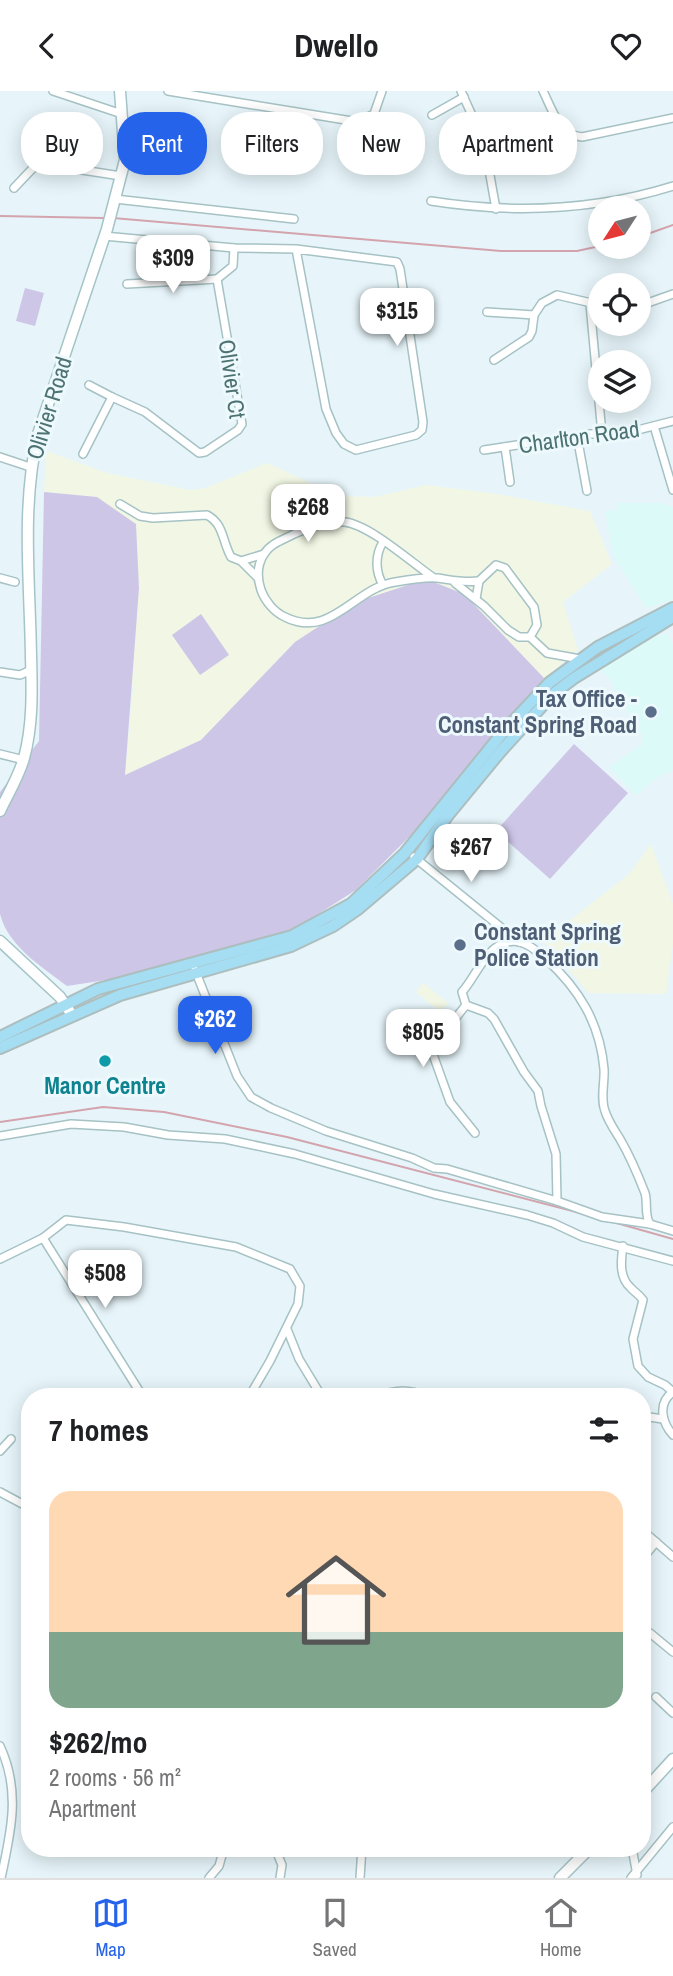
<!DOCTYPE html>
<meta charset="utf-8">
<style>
:root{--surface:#fff;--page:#f2f2f2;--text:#202124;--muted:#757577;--line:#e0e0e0;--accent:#2563eb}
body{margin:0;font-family:"Archivo Narrow",sans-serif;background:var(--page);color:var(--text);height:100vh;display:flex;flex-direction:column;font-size:26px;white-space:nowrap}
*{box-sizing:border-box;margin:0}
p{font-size:23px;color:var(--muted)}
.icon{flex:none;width:38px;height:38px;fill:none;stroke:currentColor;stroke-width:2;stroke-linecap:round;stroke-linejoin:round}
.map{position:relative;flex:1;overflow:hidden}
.panel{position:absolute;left:21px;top:1297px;width:630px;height:469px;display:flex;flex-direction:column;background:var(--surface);border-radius:28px;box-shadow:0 4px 18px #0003}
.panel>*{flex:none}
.hud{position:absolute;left:21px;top:21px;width:632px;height:63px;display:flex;gap:14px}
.needle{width:46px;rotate:234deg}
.fabs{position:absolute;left:588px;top:105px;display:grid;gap:14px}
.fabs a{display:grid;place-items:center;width:63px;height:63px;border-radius:50%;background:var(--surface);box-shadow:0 4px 18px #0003;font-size:35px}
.price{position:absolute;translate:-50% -60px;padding:0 16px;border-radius:14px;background:#fff;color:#222;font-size:23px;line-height:46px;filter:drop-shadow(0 2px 4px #0008)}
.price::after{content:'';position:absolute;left:50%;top:42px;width:21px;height:16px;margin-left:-10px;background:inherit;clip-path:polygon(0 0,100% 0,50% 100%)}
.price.current{background:var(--accent);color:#fff}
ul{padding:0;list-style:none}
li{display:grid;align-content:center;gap:14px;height:371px;padding:0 28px}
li+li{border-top:2px solid var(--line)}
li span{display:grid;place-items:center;height:217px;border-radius:21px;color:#555}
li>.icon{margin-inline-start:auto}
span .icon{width:126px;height:126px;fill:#fffc;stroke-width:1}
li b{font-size:30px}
h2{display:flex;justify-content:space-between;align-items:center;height:84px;padding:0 28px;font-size:30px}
.pill{padding:0 24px;border-radius:28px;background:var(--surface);box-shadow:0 4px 18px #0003;font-size:24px;line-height:63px}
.pill.current{background:var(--accent);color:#fff}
header{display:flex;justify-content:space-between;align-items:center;height:91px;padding:0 28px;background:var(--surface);font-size:32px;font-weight:700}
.tab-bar{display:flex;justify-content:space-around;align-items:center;height:98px;border-top:2px solid var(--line);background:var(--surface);font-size:19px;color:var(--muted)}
.tab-bar a{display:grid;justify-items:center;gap:4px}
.tab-bar .current{color:var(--accent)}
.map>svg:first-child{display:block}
.commercial{fill:#dcfaf8}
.education{fill:#f1f7e4}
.green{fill:#cec6e7}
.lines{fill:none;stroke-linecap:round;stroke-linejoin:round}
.stream{stroke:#d3a4ad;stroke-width:2}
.minor-casing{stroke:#a6c2c4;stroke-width:10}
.secondary-casing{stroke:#a5c4c7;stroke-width:13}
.primary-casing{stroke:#adbebe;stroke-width:14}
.minor{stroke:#fff;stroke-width:7}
.secondary{stroke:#fff;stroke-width:10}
.primary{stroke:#a5ddf3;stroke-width:10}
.service-dot{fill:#5c6f8a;stroke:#edf9fd;stroke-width:2.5}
.culture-dot{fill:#0f9aa8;stroke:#edf9fd;stroke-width:2.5}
.labels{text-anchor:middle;stroke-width:6;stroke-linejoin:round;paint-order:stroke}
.street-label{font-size:23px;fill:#4d7272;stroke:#edf9fd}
.service-label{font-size:23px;font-weight:bold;fill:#4e5e75;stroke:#edf9fd;text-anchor:end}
.culture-label{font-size:23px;font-weight:bold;fill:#0d838f;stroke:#edf9fd}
</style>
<header><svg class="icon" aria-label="back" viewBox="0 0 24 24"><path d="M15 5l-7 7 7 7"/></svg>Dwello<svg class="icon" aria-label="heart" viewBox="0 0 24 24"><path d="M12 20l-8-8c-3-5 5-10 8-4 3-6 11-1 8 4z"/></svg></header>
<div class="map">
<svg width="673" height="1787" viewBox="0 0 673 1787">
<rect width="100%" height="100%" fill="#e7f5fa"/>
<g class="commercial">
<polygon points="618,412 662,412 673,416 673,509 646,517 613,464 605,420 618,419"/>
<polygon points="666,542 673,553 673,679 659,685 636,704 609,676 643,653 640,640 616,603 612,591 595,572 600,565"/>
</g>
<g class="education">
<polygon points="46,360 107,382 190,399 205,397 267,372 339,405 375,406 426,394 490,402 590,420 612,473 563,511 578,559 544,587 464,503 295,551 201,649 125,684 133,596 97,406 44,401"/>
<polygon points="651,753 673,813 673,853 666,903 589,902 543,850 628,784"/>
<polygon points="423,892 448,912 440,921 416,901"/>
</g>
<g class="green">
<polygon points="25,197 44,202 35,235 16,230"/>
<path d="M44,401L97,406L136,433L139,497L125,684L201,649L295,551L356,511L426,488L464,503L544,587L476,675L446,709L356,799L296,837L206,863L152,882L67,895C42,876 8,855 0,823V701L39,650Z"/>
<polygon points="201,523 229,564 200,584 172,544"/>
<polygon points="574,653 628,702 550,788 496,740"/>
</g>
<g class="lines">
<g class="stream">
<polyline points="0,125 104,127"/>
<polyline points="113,127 501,160 577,160 600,155"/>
<polyline points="639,146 673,134"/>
<polyline points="0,1031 103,1016 164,1021 287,1046 584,1123"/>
<polyline points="613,1131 673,1148"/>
</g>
<defs>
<g id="minor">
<polyline points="53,0 122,23"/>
<polyline points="168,0 358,31 374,23 382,0"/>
<polyline points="461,0 484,51 496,118"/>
<path d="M543,0C552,18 559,44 582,46L673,27"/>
<polyline points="432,24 464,6"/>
<polyline points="14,97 33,77 43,73 121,85"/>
<polyline points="115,108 294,128"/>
<path d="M431,110C514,123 593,120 673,95"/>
<polyline points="104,145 234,157 296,158 397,171 400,178 423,331 422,339 416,344 356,359 344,353 336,342 326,318 296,158"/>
<polyline points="127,193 217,188"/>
<polyline points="590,213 602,343"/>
<polyline points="639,215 673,203"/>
<polyline points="487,221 534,224 542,212 557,204 600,214"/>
<polyline points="494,269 529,246 532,240 534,224"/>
<polyline points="89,294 112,306"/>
<polyline points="654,335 673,399"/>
<polyline points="577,345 587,400"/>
<polyline points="505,356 510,391"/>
<polyline points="484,359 590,343 622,343 673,330"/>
<polyline points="83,363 112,306 145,321 199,362 205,361 238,339 242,333 217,188 233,175 234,157"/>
<polyline points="0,366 30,376"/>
<path d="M120,413L140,425L153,427L207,424C224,433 222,450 231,466L241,470L258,487"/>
<polyline points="241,470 264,463"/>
<polyline points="0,487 15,491"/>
<path d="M434,487C412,472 370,434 345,431C327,429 310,436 294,443C283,449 271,452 264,463C257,474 257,487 261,499C265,510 274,521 285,526C331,549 354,497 395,491C407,489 424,486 437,487C452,489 463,492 479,490"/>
<polyline points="455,492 484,515 508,539 519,546 530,546 547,562 580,568"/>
<path d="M383,494C375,480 375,464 383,451"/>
<polyline points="476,508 479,490 496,474 505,477 534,516 537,534 530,546"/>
<polyline points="0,581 20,584 31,579"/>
<polyline points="0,663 24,669"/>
<polyline points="414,766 519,851"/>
<polyline points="195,879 237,985 251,1006 271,1017 326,1040 412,1067 434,1077 447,1078 557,1110 602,1126 650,1133 673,1140"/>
<polyline points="466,914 488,922 494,928 524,981 538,1000 541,1015 556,1063 557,1110"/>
<path d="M475,1042L450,1011L431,958L466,914L462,901C476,886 485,856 508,851C522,847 536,859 546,868C579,898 600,932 604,978C605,991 600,1007 605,1020C608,1030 615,1040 620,1048C630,1065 638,1084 645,1102C648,1112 644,1124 650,1133"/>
<polyline points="0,1045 71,1033 124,1036 168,1044 225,1048 295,1063 434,1103 527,1124 553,1132 583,1146 673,1170"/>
<polyline points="43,1147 143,1306"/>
<path d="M623,1155C621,1169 619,1186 630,1196C634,1201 639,1203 643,1209L633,1248L638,1275L648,1286L665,1294L673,1301"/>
<polyline points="0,1168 43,1147 66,1129 124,1136 236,1156 290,1178 300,1195 298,1213 270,1270 249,1306"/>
<polyline points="287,1238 299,1268 322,1306"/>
<path d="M673,1301C657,1312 662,1332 673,1344"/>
<path d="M377,1306C398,1298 408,1298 428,1306"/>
<polyline points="642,1325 663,1328"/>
<polyline points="0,1360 11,1348"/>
<polyline points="0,1401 30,1417"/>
<polyline points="642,1439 673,1466"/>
<polyline points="642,1468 656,1451"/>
<polyline points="650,1542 673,1561"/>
<polyline points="656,1606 673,1622"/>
<path d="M0,1655C21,1700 11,1741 1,1787"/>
<polyline points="275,1757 282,1774 280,1787"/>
<polyline points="632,1757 637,1784"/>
<polyline points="209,1787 219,1775 224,1757"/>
<polyline points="360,1787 362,1757"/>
<polyline points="631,1787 673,1736"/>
</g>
<g id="secondary">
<path d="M0,720C8,703 19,685 24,667C33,634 32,599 31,566C30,491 21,416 38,343L107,138L125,69L120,0"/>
<polyline points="0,850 60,906 72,924"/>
<polyline points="642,1702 673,1668"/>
<polyline points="560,1787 590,1757"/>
</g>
<g id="primary">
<polyline points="0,946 98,898 292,845 351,813 405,762 504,640 549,592 598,556 673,517"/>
<polyline points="0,957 120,904 291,855 333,835 358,818 417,768 448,724 500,661 553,603 574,587 673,526"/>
</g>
</defs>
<use href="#minor" class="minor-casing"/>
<use href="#secondary" class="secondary-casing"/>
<use href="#primary" class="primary-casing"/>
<use href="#minor" class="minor"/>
<use href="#secondary" class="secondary"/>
<use href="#primary" class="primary"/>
</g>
<g class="service-dot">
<circle cx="651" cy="621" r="7"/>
<circle cx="460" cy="854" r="7"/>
</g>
<circle class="culture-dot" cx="105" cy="970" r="7"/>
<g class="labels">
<g class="street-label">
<text transform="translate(232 288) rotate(82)" y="8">Olivier Ct</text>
<text transform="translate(49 317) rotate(-73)" y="8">Olivier Road</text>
<text transform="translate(579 346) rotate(-8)" y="8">Charlton Road</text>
</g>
<g class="service-label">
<text x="637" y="616">Tax Office -<tspan x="637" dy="26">Constant Spring Road</tspan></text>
<text x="474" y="849" text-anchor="start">Constant Spring<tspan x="474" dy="26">Police Station</tspan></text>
</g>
<g class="culture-label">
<text x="105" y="1003">Manor Centre</text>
</g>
</g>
</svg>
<div class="fabs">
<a><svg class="needle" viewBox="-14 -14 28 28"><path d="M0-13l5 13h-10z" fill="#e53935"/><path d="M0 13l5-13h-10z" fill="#757577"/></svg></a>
<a><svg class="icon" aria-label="locate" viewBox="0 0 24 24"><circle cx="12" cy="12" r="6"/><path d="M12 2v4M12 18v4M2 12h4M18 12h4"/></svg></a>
<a><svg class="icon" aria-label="layers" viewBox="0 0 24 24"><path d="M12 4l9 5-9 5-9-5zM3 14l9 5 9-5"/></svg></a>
</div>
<b class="price" style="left:173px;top:204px">$309</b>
<b class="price" style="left:397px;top:257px">$315</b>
<b class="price" style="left:308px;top:453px">$268</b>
<b class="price" style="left:471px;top:793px">$267</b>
<b class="price current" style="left:215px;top:965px">$262</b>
<b class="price" style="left:423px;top:978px">$805</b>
<b class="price" style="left:105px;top:1219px">$508</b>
<div class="hud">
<a class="pill">Buy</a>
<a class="pill current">Rent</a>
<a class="pill">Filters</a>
<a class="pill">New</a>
<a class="pill">Apartment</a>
</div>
<section class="panel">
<h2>7 homes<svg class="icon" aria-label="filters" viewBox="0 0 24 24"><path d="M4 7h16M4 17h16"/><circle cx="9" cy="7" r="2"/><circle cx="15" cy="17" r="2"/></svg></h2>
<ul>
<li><span style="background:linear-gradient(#ffd9b3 65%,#7fa58c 0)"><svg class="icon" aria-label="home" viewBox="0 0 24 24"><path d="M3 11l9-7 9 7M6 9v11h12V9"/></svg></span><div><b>$262/mo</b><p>2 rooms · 56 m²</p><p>Apartment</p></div></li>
</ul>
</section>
</div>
<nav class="tab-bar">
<a class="current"><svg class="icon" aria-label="map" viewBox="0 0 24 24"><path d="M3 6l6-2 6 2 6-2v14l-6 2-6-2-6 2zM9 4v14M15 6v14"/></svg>Map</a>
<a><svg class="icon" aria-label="saved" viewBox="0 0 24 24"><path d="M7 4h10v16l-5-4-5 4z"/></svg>Saved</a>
<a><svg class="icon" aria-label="home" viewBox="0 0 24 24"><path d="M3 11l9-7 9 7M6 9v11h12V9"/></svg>Home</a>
</nav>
